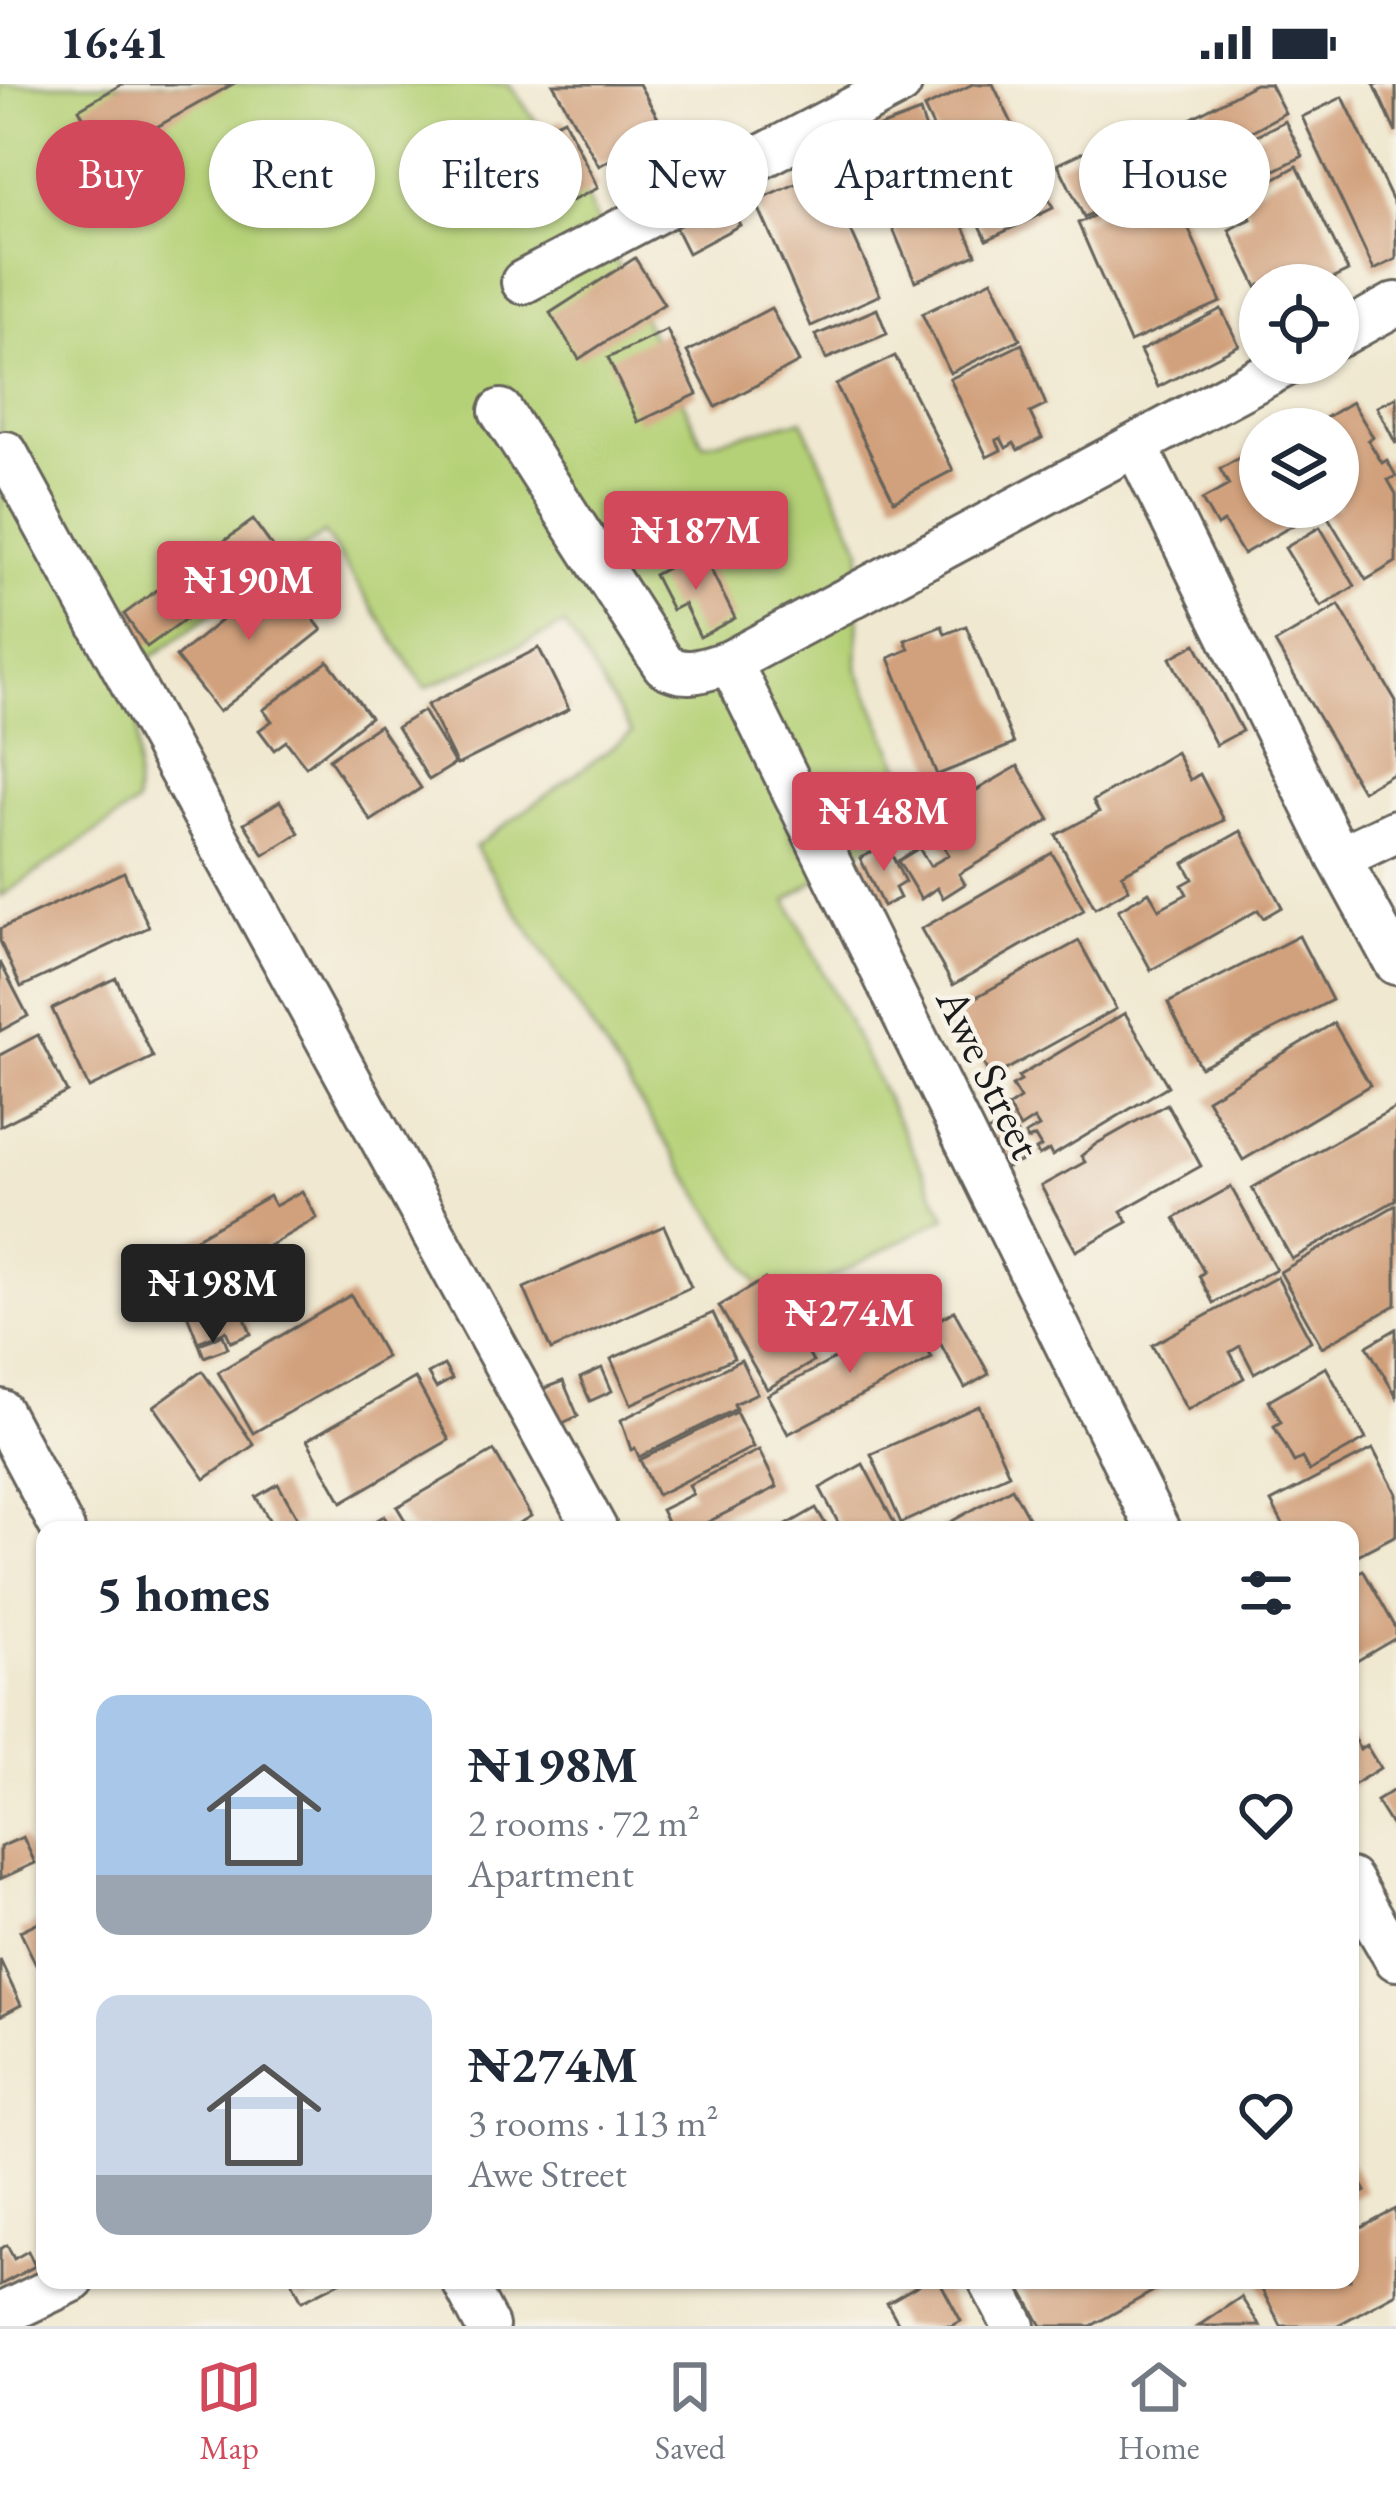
<!DOCTYPE html>
<meta charset="utf-8">
<style>
:root{--surface:#fff;--page:#f2f2f3;--text:#1f2937;--muted:#747a83;--line:#e0e1e3;--accent:#d1495b}
body{margin:0;font-family:"EB Garamond",serif;background:var(--page);color:var(--text);height:100vh;display:flex;flex-direction:column;font-size:45px;white-space:nowrap}
*{box-sizing:border-box;margin:0}
p{font-size:39px;color:var(--muted)}
.icon{flex:none;width:66px;height:66px;fill:none;stroke:currentColor;stroke-width:2;stroke-linecap:round;stroke-linejoin:round}
.map{position:relative;flex:1;overflow:hidden}
.drawer{position:absolute;left:36px;top:1437px;width:1323px;height:768px;display:flex;flex-direction:column;background:var(--surface);border-radius:24px;box-shadow:0 3px 9px #0004}
.drawer>*{flex:none}
.guide{position:absolute;left:36px;top:36px;width:1326px;height:108px;display:flex;gap:24px}
.fabs{position:absolute;left:1239px;top:180px;display:grid;gap:24px}
.fabs a{display:grid;place-items:center;width:120px;height:120px;border-radius:50%;background:var(--surface);box-shadow:0 3px 9px #0004;font-size:60px}
.price{position:absolute;translate:-50% -102px;padding:0 27px;border-radius:12px;background:var(--accent);color:#fff;font-size:39px;line-height:78px;filter:drop-shadow(0 3px 6px #0008)}
.price::after{content:'';position:absolute;left:50%;top:72px;width:36px;height:27px;margin-left:-18px;background:inherit;clip-path:polygon(0 0,100% 0,50% 100%)}
.price.selected{background:#222;color:#fff}
ul{padding:0;list-style:none}
li{display:flex;align-items:center;gap:36px;height:300px;padding:0 60px}
li span{display:grid;place-items:center;flex:none;width:336px;height:240px;border-radius:24px;color:#555}
li>.icon{margin-inline-start:auto}
span .icon{width:144px;height:144px;fill:#fffc;stroke-width:1}
li b{font-size:51px}
h2{display:flex;justify-content:space-between;align-items:center;height:144px;padding:0 60px;font-size:51px}
.chip{padding:0 42px;border-radius:54px;background:var(--surface);box-shadow:0 3px 9px #0004;font-size:42px;line-height:108px}
.chip.selected{background:var(--accent);color:#fff}
.status{display:flex;justify-content:space-between;align-items:center;height:84px;padding:0 60px;background:var(--surface);direction:ltr}
.status svg{height:33px;fill:currentColor}
.menu{display:flex;justify-content:space-around;align-items:center;height:168px;border-top:3px solid var(--line);background:var(--surface);font-size:33px;color:var(--muted)}
.menu a{display:grid;justify-items:center;gap:6px}
.menu .selected{color:var(--accent)}
.map>svg:first-child{display:block}
.green{fill:#b5d177;stroke:#68764a;stroke-width:3}
.building{fill:#d1a07b}
.lines{fill:none;stroke-linecap:round;stroke-linejoin:round}
.minor-casing{stroke:#66635b;stroke-width:48}
.minor{stroke:#fff;stroke-width:42}
.labels{text-anchor:middle;stroke-width:9;stroke-linejoin:round;paint-order:stroke}
.street-label{font-size:45px;fill:#1c1c1c;stroke:#f7f3e8}
</style>
<div class="status"><b>16:41</b><svg viewBox="0 0 49 12"><path d="M0 12V9h3v3zM5 12V6h3v6zM10 12V3h3v9zM15 12V0h3v12zM26 1h20v11H26zM47 4h2v5h-2z"/></svg></div>
<div class="map">
<svg width="1396" height="2242" viewBox="0 0 1396 2242">
<rect width="100%" height="100%" fill="#f7f3e8"/>
<filter id="ink" filterUnits="userSpaceOnUse"><feTurbulence type="fractalNoise" baseFrequency=".00833" numOctaves="2"/><feDisplacementMap in="SourceGraphic" scale="24" xChannelSelector="R" yChannelSelector="G"/><feConvolveMatrix kernelMatrix="1 2 1 2 8 2 1 2 1" color-interpolation-filters="sRGB"/></filter>
<filter id="wash" filterUnits="userSpaceOnUse"><feTurbulence type="fractalNoise" baseFrequency=".004" numOctaves="4" result="noise"/><feDisplacementMap in="SourceGraphic" scale="48" xChannelSelector="R" yChannelSelector="G"/><feGaussianBlur stdDeviation="2.7" result="paint"/><feColorMatrix in="noise" values="0 0 0 0 0 0 0 0 0 0 0 0 0 0 0 0 0 1.4 0 .05"/><feComposite in="paint" operator="in"/></filter>
<g filter="url(#wash)">
<rect width="100%" height="100%" fill="#f0e8d0"/>
<polygon class="green" points="0,0 509,0 577,94 703,360 802,336 861,465 857,584 919,726 787,816 946,1133 773,1224 475,763 632,649 565,541 425,604 324,449 139,582 136,721 0,813"/>
<g id="blocks">
<g class="building">
<polygon points="122,0 233,0 105,72 79,25"/>
<polygon points="553,0 639,0 664,45 599,82"/>
<polygon points="973,0 993,0 1053,124 987,156 924,24"/>
<polygon points="1255,0 1270,0 1285,29 1185,83 1166,48"/>
<polygon points="1374,0 1396,0 1396,49"/>
<polygon points="1343,13 1396,124 1396,175 1374,186 1302,33"/>
<polygon points="920,28 944,98 877,122 853,53"/>
<polygon points="564,35 598,104 549,128 527,86 516,86 508,62"/>
<polygon points="1285,37 1303,72 1205,121 1188,86"/>
<polygon points="1145,39 1170,91 1084,133 1058,80"/>
<polygon points="1297,82 1348,187 1319,201 1260,201 1260,209 1229,146 1251,135 1246,123 1228,131 1223,123"/>
<polygon points="824,87 880,211 811,242 756,118"/>
<polygon points="1168,98 1221,218 1130,258 1078,139"/>
<polygon points="948,106 976,170 915,197 888,133"/>
<polygon points="728,116 740,141 688,169 675,143"/>
<polygon points="635,174 664,220 579,275 550,229"/>
<polygon points="992,196 1020,255 950,289 922,230"/>
<polygon points="771,224 799,278 716,323 687,268"/>
<polygon points="877,225 887,250 826,275 816,251"/>
<polygon points="1221,225 1239,261 1158,303 1140,267"/>
<polygon points="667,246 697,310 638,338 608,274"/>
<polygon points="1022,260 1046,321 1030,329 1042,354 1018,366 1014,359 1006,364 1001,354 996,356 1001,366 987,373 950,295"/>
<polygon points="895,272 953,386 894,417 836,301"/>
<polygon points="1396,313 1396,360 1377,323"/>
<polygon points="1352,318 1373,353 1368,356 1382,379 1387,376 1396,392 1388,396 1396,410 1396,478 1366,496 1322,423 1338,423 1338,345 1290,345 1304,336 1309,344"/>
<polygon points="1260,362 1260,423 1313,423 1316,428 1243,470 1224,438 1217,442 1202,416 1229,401 1220,385"/>
<polygon points="253,436 277,469 147,563 124,530"/>
<polygon points="1320,443 1355,502 1321,523 1285,464"/>
<polygon points="701,466 735,534 700,553 684,520 672,526 654,491"/>
<polygon points="278,490 322,546 219,628 176,573"/>
<polygon points="1339,521 1396,617 1396,687 1362,707 1275,559"/>
<polygon points="942,542 945,550 966,542 1014,660 937,691 889,574 909,565 905,556"/>
<polygon points="1196,560 1242,647 1216,661 1170,574"/>
<polygon points="539,564 569,625 457,681 427,621"/>
<polygon points="328,577 370,633 306,683 286,657 274,666 259,646 272,637 263,626"/>
<polygon points="423,627 455,680 429,696 397,643"/>
<polygon points="379,641 421,704 371,737 329,675"/>
<polygon points="1176,668 1190,696 1200,690 1224,736 1122,790 1129,805 1095,824 1056,751 1099,728 1093,717"/>
<polygon points="1018,682 1050,736 959,790 965,800 943,814 937,804 921,815 898,777 919,764 930,782 949,771 927,735"/>
<polygon points="280,717 299,749 264,771 244,739"/>
<polygon points="1241,747 1282,823 1263,834 1258,826 1151,886 1118,826 1149,808 1159,825 1187,810 1182,801 1193,795 1184,779"/>
<polygon points="887,761 905,798 895,804 900,814 883,822 860,774"/>
<polygon points="1052,769 1084,826 953,901 921,845"/>
<polygon points="124,788 149,843 21,903 0,857 0,845"/>
<polygon points="1299,852 1332,916 1200,983 1168,919"/>
<polygon points="1079,857 1116,925 991,994 954,925"/>
<polygon points="0,878 28,932 0,947"/>
<polygon points="116,894 153,973 89,1004 52,925"/>
<polygon points="1125,929 1168,1002 1052,1072 1049,1066 1039,1072 1036,1066 1041,1063 1035,1053 1028,1056 1025,1051 1039,1043 1034,1035 1020,1044 1008,1023 1020,1015 1012,1002 1021,997 1018,993"/>
<polygon points="1334,939 1370,1001 1243,1076 1207,1015"/>
<polygon points="38,951 67,1008 0,1042 0,971"/>
<polygon points="1167,1020 1201,1082 1121,1127 1128,1138 1076,1167 1041,1102 1085,1078 1081,1072 1096,1060"/>
<polygon points="1396,1023 1396,1116 1292,1175 1252,1104"/>
<polygon points="1011,1037 1028,1074 1004,1085 987,1048"/>
<polygon points="1231,1103 1276,1185 1213,1219 1199,1192 1204,1188 1175,1134"/>
<polygon points="302,1107 317,1134 184,1211 163,1173 269,1112 275,1122"/>
<polygon points="1396,1121 1396,1221 1322,1263 1280,1188"/>
<polygon points="664,1142 691,1203 551,1266 524,1204"/>
<polygon points="1277,1193 1311,1257 1254,1289 1240,1262 1230,1268 1244,1294 1187,1326 1152,1261"/>
<polygon points="765,1195 813,1278 767,1305 719,1222"/>
<polygon points="232,1200 251,1250 231,1258 226,1247 198,1258 183,1220"/>
<polygon points="351,1211 386,1273 253,1349 218,1288"/>
<polygon points="954,1227 989,1290 965,1304 930,1241"/>
<polygon points="713,1229 734,1274 631,1320 611,1275"/>
<polygon points="911,1234 932,1274 788,1350 767,1311"/>
<polygon points="1396,1245 1396,1312 1367,1262"/>
<polygon points="223,1251 228,1264 204,1273 199,1260"/>
<polygon points="741,1276 757,1309 734,1320 736,1325 639,1373 635,1364 631,1366 621,1336"/>
<polygon points="444,1281 452,1295 436,1304 428,1290"/>
<polygon points="1326,1283 1366,1355 1309,1387 1302,1374 1294,1378 1274,1342 1281,1338 1269,1316"/>
<polygon points="602,1284 612,1307 590,1317 580,1294"/>
<polygon points="202,1287 254,1361 205,1395 154,1322"/>
<polygon points="415,1294 449,1356 342,1418 307,1356"/>
<polygon points="563,1297 578,1332 558,1341 542,1305"/>
<polygon points="979,1322 1009,1390 901,1439 871,1370"/>
<polygon points="736,1328 753,1363 657,1411 640,1376"/>
<polygon points="1373,1365 1396,1409 1396,1451 1350,1475 1350,1446 1286,1446 1271,1418"/>
<polygon points="759,1366 777,1403 692,1446 671,1446 661,1426 693,1410 689,1401"/>
<polygon points="494,1367 531,1432 507,1446 411,1446 397,1423"/>
<polygon points="863,1380 898,1446 842,1446 820,1404"/>
<polygon points="278,1400 300,1438 285,1446 275,1446 256,1413"/>
<polygon points="1012,1404 1035,1446 936,1446"/>
<polygon points="816,1424 829,1446 778,1446"/>
<polygon points="384,1432 392,1446 360,1446"/>
<polygon points="1363,1486 1396,1544 1396,1554 1350,1581 1350,1493"/>
<polygon points="1350,1648 1360,1665 1366,1661 1380,1684 1350,1703"/>
<polygon points="1396,1705 1396,1749 1376,1717"/>
<polygon points="23,1753 35,1779 0,1795 0,1763"/>
<polygon points="45,1835 45,1879 37,1883 20,1847"/>
<polygon points="0,1876 21,1921 0,1932"/>
<polygon points="1350,2077 1366,2107 1350,2115"/>
<polygon points="1396,2125 1396,2209 1336,2242 1281,2242 1259,2200 1265,2196 1350,2196 1350,2150"/>
<polygon points="7,2161 14,2175 28,2167 35,2182 0,2201 0,2165"/>
<polygon points="291,2196 344,2196 302,2217"/>
<polygon points="927,2196 939,2196 961,2237 952,2242 900,2242 887,2219"/>
<polygon points="1032,2196 1173,2196 1091,2242 1042,2242 1020,2203"/>
<polygon points="1241,2213 1260,2242 1198,2242"/>
</g>
</g>
</g>
<g filter="url(#ink)">
<use href="#blocks" fill-opacity="0" stroke="#66635b" stroke-width="3"/>
<g class="lines">
<defs>
<g id="minor">
<polyline points="523,198 900,0"/>
<polyline points="1338,252 1396,220"/>
<path d="M501,327L664,581C686,595 706,585 730,578L1289,279"/>
<polyline points="1137,364 1339,774 1396,879"/>
<polyline points="6,369 596,1446"/>
<polyline points="730,578 1158,1446"/>
<polyline points="1339,774 1396,747"/>
<polyline points="0,1327 63,1446"/>
<polyline points="1350,1796 1396,1875"/>
<polyline points="463,2196 487,2242"/>
<polyline points="990,2196 1014,2242"/>
<polyline points="0,2231 73,2196"/>
</g>
</defs>
<use href="#minor" class="minor-casing"/>
<use href="#minor" class="minor"/>
</g>
</g>
<g class="labels">
<g class="street-label">
<text transform="translate(990 989) rotate(64)" y="16">Awe Street</text>
</g>
</g>
</svg>
<div class="fabs">
<a><svg class="icon" aria-label="locate" viewBox="0 0 24 24"><circle cx="12" cy="12" r="6"/><path d="M12 2v4M12 18v4M2 12h4M18 12h4"/></svg></a>
<a><svg class="icon" aria-label="layers" viewBox="0 0 24 24"><path d="M12 4l9 5-9 5-9-5zM3 14l9 5 9-5"/></svg></a>
</div>
<b class="price" style="left:696px;top:509px">₦187M</b>
<b class="price" style="left:249px;top:559px">₦190M</b>
<b class="price" style="left:884px;top:790px">₦148M</b>
<b class="price selected" style="left:213px;top:1262px">₦198M</b>
<b class="price" style="left:850px;top:1292px">₦274M</b>
<div class="guide">
<a class="chip selected">Buy</a>
<a class="chip">Rent</a>
<a class="chip">Filters</a>
<a class="chip">New</a>
<a class="chip">Apartment</a>
<a class="chip">House</a>
</div>
<section class="drawer">
<h2>5 homes<svg class="icon" aria-label="filters" viewBox="0 0 24 24"><path d="M4 7h16M4 17h16"/><circle cx="9" cy="7" r="2"/><circle cx="15" cy="17" r="2"/></svg></h2>
<ul>
<li><span style="background:linear-gradient(#a9c7e8 75%,#9aa5b1 0)"><svg class="icon" aria-label="home" viewBox="0 0 24 24"><path d="M3 11l9-7 9 7M6 9v11h12V9"/></svg></span><div><b>₦198M</b><p>2 rooms · 72 m²</p><p>Apartment</p></div><svg class="icon" aria-label="heart" viewBox="0 0 24 24"><path d="M12 20l-8-8c-3-5 5-10 8-4 3-6 11-1 8 4z"/></svg></li>
<li><span style="background:linear-gradient(#c9d6e8 75%,#9aa5b1 0)"><svg class="icon" aria-label="home" viewBox="0 0 24 24"><path d="M3 11l9-7 9 7M6 9v11h12V9"/></svg></span><div><b>₦274M</b><p>3 rooms · 113 m²</p><p>Awe Street</p></div><svg class="icon" aria-label="heart" viewBox="0 0 24 24"><path d="M12 20l-8-8c-3-5 5-10 8-4 3-6 11-1 8 4z"/></svg></li>
</ul>
</section>
</div>
<nav class="menu">
<a class="selected"><svg class="icon" aria-label="map" viewBox="0 0 24 24"><path d="M3 6l6-2 6 2 6-2v14l-6 2-6-2-6 2zM9 4v14M15 6v14"/></svg>Map</a>
<a><svg class="icon" aria-label="saved" viewBox="0 0 24 24"><path d="M7 4h10v16l-5-4-5 4z"/></svg>Saved</a>
<a><svg class="icon" aria-label="home" viewBox="0 0 24 24"><path d="M3 11l9-7 9 7M6 9v11h12V9"/></svg>Home</a>
</nav>
